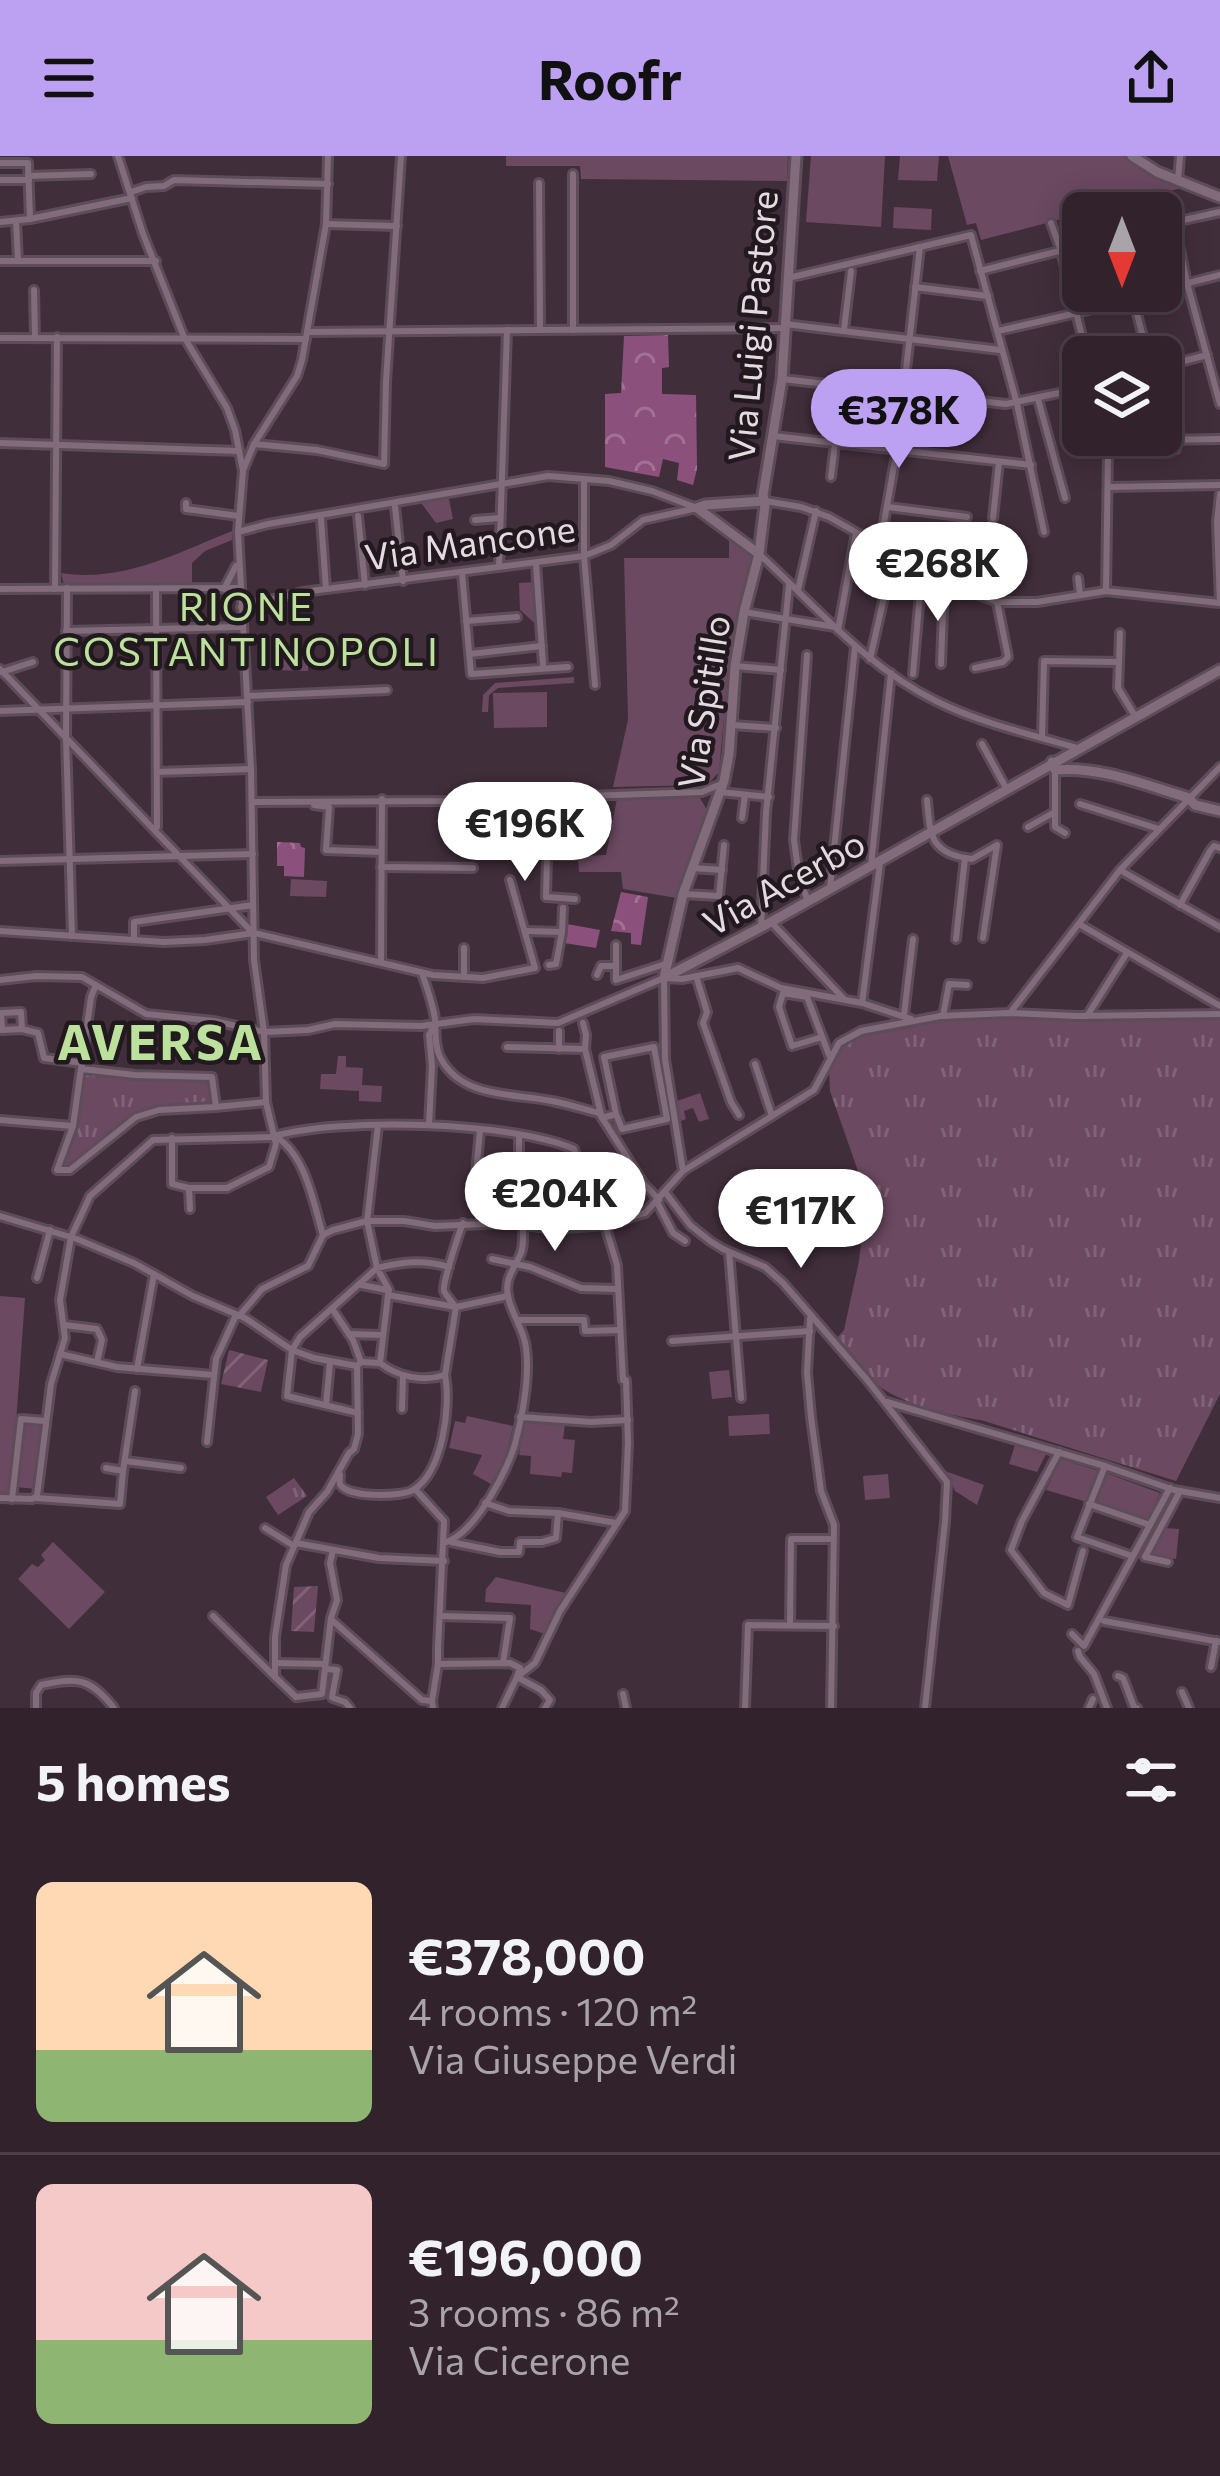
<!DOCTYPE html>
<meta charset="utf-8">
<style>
:root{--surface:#31222c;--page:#392a34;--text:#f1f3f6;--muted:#a8a4a9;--line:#4c3f48;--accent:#bca0f2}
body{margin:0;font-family:Commissioner,sans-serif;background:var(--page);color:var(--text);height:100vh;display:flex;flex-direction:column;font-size:45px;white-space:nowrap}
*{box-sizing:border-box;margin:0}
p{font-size:39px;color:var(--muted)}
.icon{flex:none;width:66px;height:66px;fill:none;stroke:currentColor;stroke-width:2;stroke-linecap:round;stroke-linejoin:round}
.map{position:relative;height:1552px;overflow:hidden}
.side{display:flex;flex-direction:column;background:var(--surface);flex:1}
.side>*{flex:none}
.needle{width:78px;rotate:180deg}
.tools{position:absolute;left:1062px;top:36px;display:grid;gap:24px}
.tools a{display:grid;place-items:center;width:120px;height:120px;border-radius:18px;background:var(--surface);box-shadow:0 6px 30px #0003,0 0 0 3px var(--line);font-size:60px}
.price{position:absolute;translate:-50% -102px;padding:0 27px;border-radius:42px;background:#fff;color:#222;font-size:39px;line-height:78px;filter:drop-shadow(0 3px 6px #0008)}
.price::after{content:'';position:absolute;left:50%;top:72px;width:36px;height:27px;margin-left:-18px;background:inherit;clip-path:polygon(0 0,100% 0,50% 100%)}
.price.selected{background:var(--accent);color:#111}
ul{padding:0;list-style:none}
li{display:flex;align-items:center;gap:36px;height:300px;padding:0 36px}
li+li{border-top:3px solid var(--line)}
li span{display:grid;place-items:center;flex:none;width:336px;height:240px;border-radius:18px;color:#555}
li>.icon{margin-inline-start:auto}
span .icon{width:144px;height:144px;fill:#fffc;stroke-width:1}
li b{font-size:51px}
h2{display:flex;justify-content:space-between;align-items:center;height:144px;padding:0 36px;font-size:51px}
header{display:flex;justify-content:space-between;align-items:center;height:156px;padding:0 36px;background:var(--accent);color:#111;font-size:54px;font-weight:700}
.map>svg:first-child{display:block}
.grass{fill:#6b4961}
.forest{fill:url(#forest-crowns)}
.park{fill:url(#park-tufts)}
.garden{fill:url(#garden-furrows)}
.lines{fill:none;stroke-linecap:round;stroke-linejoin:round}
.street-casing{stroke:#5c4d58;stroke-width:12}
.secondary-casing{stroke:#5c4d58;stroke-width:15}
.street{stroke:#826b7b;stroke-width:6}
.secondary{stroke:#826b7b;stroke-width:9}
.labels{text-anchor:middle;stroke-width:9;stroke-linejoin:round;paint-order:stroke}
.street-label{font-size:36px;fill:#e6dae2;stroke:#22191f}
.neighbourhood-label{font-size:39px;letter-spacing:3px;fill:#bce19c;stroke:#22191f}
.district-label{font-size:48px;font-weight:bold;letter-spacing:3px;fill:#bce19c;stroke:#22191f}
</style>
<header><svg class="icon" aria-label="menu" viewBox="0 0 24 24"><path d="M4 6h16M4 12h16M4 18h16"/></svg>Roofr<svg class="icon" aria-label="share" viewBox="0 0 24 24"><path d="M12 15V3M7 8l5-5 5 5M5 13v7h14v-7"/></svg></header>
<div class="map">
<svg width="1220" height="1552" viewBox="0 0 1220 1552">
<defs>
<pattern id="forest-crowns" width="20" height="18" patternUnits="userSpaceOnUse" patternTransform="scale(3)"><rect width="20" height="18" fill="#8b517c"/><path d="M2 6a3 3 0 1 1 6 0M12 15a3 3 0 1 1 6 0" fill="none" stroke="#a17294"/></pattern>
<pattern id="park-tufts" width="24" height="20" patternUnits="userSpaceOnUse" patternTransform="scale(3)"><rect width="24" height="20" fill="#6b4961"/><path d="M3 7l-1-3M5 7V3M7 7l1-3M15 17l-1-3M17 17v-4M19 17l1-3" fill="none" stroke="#806377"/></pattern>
<pattern id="garden-furrows" width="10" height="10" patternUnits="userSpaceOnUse" patternTransform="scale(3)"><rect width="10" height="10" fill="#6b4961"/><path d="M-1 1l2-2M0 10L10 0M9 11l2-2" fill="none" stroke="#806377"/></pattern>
</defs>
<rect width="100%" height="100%" fill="#412e3b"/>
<g class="grass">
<polygon points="506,0 788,0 787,25 581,23 580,10 506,10"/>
<polygon points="811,0 885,0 881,71 806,66"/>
<polygon points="900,0 939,0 937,25 898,24"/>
<polygon points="948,0 1124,0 1144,15 1181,32 981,84 976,67 967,69"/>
<polygon points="894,51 932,53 931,74 893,72"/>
<polygon points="448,338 453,363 436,367 419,344"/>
<path d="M232,375V384L205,395L192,407V429H64L61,417C123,427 177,397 232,375Z"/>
<polygon points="729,377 753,395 728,518 719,616 709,627 702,629 613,631 628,564 624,402 729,402"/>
<polygon points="535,426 538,470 520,454 519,427"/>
<polygon points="277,489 309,489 308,515 277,514"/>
<polygon points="574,521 574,527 498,532 489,539 488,556 482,556 483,539 495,527"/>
<polygon points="547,536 547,571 494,572 493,537"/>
<polygon points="687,641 700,642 707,654 677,742 623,733 621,716 579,716 578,700 606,699 617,643"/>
<polygon points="291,723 327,725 326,741 290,740"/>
<polygon points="338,900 346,900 346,911 363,912 362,929 382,930 381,946 359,945 359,935 320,933 321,918 336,918"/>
<polygon points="700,937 709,963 699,966 693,952 684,955 686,963 681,965 674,946"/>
<polygon points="0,1140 25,1142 11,1337 0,1336"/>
<polygon points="729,1214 732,1241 712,1243 709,1216"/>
<polygon points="769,1258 770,1278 729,1280 728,1260"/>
<polygon points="467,1260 513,1270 506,1301 491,1328 473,1318 482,1299 449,1292 455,1265 465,1267"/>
<polygon points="523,1264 565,1268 563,1283 575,1284 572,1317 562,1316 561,1321 530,1318 531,1300 519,1299"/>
<polygon points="1061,1303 1099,1315 1087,1346 1046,1334"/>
<polygon points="945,1315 984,1329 977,1349 955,1335"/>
<polygon points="1106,1317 1160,1337 1148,1363 1097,1346"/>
<polygon points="888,1318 890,1342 865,1344 863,1320"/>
<polygon points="1164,1372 1179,1373 1176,1403 1151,1398"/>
<polygon points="53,1386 105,1436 69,1473 18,1423 32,1408 38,1411 45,1404 41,1399"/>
<polygon points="496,1421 566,1437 545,1478 530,1473 531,1449 485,1446 486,1433"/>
</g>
<g class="forest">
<polygon points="668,179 669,211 662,212 662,238 696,239 697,313 693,329 677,324 679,307 663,303 659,321 605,311 605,238 621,237 624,180"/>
<polygon points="277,686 300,687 301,691 305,692 304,721 284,720 284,710 277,710"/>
<polygon points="621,736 648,741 641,789 631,788 631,777 611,775"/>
<polygon points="567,768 600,774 596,792 564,787"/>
</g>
<g class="park">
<path d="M1004,859L1088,863L1220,861V1238L1176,1325L981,1264C950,1260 897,1247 874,1226C861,1213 849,1196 837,1182L844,1174L859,1105L862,1077L858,1015L830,935L829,913L838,895L849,885L864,880L943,863Z"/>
<path d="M83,914L211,922L214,948C189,950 152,947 130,961C107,976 90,1005 63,1013L60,1010Z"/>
<polygon points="24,1266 43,1268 36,1333 17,1331"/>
<polygon points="1015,1289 1046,1298 1037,1316 1009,1308"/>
<polygon points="294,1322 307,1340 278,1359 266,1341"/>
</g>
<g class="garden">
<polygon points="229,1194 268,1204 261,1236 221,1228"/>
<polygon points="318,1430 314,1476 291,1475 294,1431"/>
</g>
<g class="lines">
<defs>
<g id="street">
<polyline points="118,0 143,78 184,181 227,252 235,274 243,315 238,376 251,613 254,804 264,876 266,946 276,988 269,1011 227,1032 189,1032 172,1028 172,982"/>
<polyline points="0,7 28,7 30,63"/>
<polyline points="28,20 91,18"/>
<polyline points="0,24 29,24"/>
<polyline points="1178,25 1180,0"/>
<polyline points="539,27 540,174"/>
<polyline points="131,36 146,31 164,30 174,24 328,28"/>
<polyline points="16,65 18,105"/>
<polyline points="0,66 30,63 132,42"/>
<polyline points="1174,66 1187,127 1220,248"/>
<polyline points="1051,67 1061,95 1087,201"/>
<polyline points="326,68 397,70"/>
<polyline points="1161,69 1220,56"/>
<polyline points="0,105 156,105"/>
<polyline points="980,115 1083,89"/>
<polyline points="788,122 971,79 1017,248 1044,376"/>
<polyline points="915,131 988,140"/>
<polyline points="34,134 35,182"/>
<polyline points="1161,134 1220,119"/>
<polyline points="1133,142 1148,201"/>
<polyline points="785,168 1000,194"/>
<polyline points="573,174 573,18"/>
<polyline points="844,174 851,115"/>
<polyline points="998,175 1077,157 1158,135"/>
<polyline points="307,176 785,172"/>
<polyline points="0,182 306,183"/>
<polyline points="1161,211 1207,199"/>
<polyline points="782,223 1006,248 1083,232"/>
<polyline points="1038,243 1065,342"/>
<polyline points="773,280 1031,309"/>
<polyline points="1176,283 1176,293 1163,293 1162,284 1220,283"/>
<polyline points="0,287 239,295"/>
<polyline points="254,288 317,294 384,308 386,226 401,0"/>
<polyline points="244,312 254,288 297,220 302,204 326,68 328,0"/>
<polyline points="831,321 835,287"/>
<polyline points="584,323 584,400 595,529"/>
<polyline points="1109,331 1220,329"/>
<polyline points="765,345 801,351 829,361 944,426 997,446 1037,446 1106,435 1220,447"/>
<polyline points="186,347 186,353 239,360"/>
<polyline points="395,351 403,425"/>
<polyline points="888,351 967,361"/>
<polyline points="358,360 365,429"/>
<polyline points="993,362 999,306"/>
<polyline points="321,363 326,433"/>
<polyline points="475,364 500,362"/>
<polyline points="238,376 268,368 548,320 609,325 652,335 697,352"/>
<polyline points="880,389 897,293 920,91"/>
<path d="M759,398C816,450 866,511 936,545C980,567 1030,578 1077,592"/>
<polyline points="536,408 543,509"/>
<polyline points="499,410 507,174"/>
<polyline points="462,417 471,518 568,511"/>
<polyline points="1078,422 1080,438"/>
<polyline points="67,432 66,582 72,780"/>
<polyline points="0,433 240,432"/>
<polyline points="55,433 57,181"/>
<polyline points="156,433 157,671"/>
<polyline points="224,433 236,410"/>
<polyline points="798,434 816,355"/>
<polyline points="1106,435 1108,295"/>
<polyline points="1220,447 1217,366 1220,338"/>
<polyline points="241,451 303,436 584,400 611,389 643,364 697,352"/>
<polyline points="744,456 835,471"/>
<polyline points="466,465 517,461"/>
<polyline points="838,474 856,377"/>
<polyline points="66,475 242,471"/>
<polyline points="470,498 542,490"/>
<polyline points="807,499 794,684 799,721 808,745"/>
<polyline points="870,503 894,397"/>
<polyline points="1119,506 1120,477"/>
<polyline points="941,508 944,426"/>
<polyline points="735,510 781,514"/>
<polyline points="975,512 1003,506 1008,501 997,446"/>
<polyline points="0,513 251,775"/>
<polyline points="2,516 33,506"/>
<polyline points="913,518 922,414"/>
<polyline points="248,540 387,534"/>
<polyline points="0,555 248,546"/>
<polyline points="732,569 776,572"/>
<polyline points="1042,581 1044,505 1119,506 1118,532 1135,560"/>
<polyline points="982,588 1006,632"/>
<polyline points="1055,614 1055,671 1065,677"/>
<polyline points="157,616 251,613"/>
<polyline points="720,636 769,641"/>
<polyline points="572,639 575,699 547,699 546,741 575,743"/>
<path d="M927,644C930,681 931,698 972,703L997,689L983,782"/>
<polyline points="253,646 445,645 702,636 721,628"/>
<polyline points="1080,648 1159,673"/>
<polyline points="314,649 329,651 326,694 381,696"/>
<polyline points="742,662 745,639"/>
<polyline points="1028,671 1053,657"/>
<polyline points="0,705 253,698"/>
<polyline points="871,710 891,517"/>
<polyline points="381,711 473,712"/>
<polyline points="692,712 722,714"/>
<polyline points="1120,714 1220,771"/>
<polyline points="830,732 855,491"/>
<polyline points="683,738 719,740 724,689"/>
<polyline points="1180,749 1210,695 1214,690 1220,692"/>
<polyline points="771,766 843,842"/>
<polyline points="1079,768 1220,850"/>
<polyline points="761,772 766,657 789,429"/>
<polyline points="0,775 164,786 205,784 254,777 433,819 483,822 535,812 510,724"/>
<polyline points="526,775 562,776 563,752"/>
<polyline points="956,783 965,702"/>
<polyline points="134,784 134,766 253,749"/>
<polyline points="616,789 616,824 665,808"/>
<polyline points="464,792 464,821"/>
<polyline points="381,805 382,643"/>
<polyline points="549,809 556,808 562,776"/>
<path d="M422,817C427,832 433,848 435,863C436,876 434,889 440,901C461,943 514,937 552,945C568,948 583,953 599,957L644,1028L659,1044"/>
<polyline points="597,819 601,810 616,810"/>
<polyline points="696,820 707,856 703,867 731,946 739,959"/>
<polyline points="664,822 665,903 683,1015"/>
<polyline points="0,824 36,820 82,821 146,858 214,865 264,876 308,874 335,868 421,870 474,863 558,867 664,822 682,823 738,812 781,832 862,847 911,863"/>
<polyline points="862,847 880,707"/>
<polyline points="1010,857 1120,714 1220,611"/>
<polyline points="904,859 913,783"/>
<polyline points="943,860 949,828 967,829"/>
<polyline points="1087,860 1127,797"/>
<polyline points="583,867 586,879 585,893 602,962 616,958 604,901 654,891 667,963 622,973 616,958"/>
<polyline points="22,873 21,856 1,857 2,874 22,873 38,877 44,902 83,907"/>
<polyline points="559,875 559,893"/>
<polyline points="822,881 792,890 779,851 783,837 807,841 829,899"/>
<polyline points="507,891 585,893"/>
<polyline points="755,908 772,960"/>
<polyline points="82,913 135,919 212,921 216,951 159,954 136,961 70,1014 57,1014 73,970 91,841 96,829"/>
<polyline points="216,951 266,946"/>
<polyline points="0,964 73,970"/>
<polyline points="429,969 432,910 429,879 434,870"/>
<polyline points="480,974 474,1039 510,1047"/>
<path d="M275,980C306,999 313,1046 323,1079"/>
<polyline points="189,1033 190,1053"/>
<polyline points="665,1036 690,1069 710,1085 723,1093 765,1111 783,1127 868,1225 947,1326 945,1366 925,1552"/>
<polyline points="657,1046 673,1077 685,1085"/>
<polyline points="0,1060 77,1083 134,1107 193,1140 245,1162 292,1194 314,1202 357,1210"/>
<path d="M463,1067C459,1077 442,1128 444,1135C445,1138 454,1149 456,1151L508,1140"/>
<polyline points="508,1067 519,1000 519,979"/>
<path d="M523,1069C523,1078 524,1089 521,1097C515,1111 504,1123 508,1140C511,1158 524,1173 526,1192C530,1221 523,1256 516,1284C509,1313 474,1380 443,1387L438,1492V1508L510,1507L520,1512L517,1521L535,1507L560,1455L625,1355L628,1287L626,1224H623L617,1109L605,1069"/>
<polyline points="729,1096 741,1242"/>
<polyline points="492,1103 530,1111 581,1132 617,1133"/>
<polyline points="37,1122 50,1074"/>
<polyline points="362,1129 387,1134"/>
<path d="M388,1139L389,1134L377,1112C402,1106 424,1103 449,1111"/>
<polyline points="239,1160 262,1133 308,1110 323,1079 333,1074 367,1065 404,1065 435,1070 508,1067 555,1073 605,1069 645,1057 683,1015 814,934 839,887 861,875 940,860 1010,857 1077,860 1220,858"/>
<polyline points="810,1163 807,1216 811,1261 821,1335 834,1369 831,1552"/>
<polyline points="520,1164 584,1164 585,1175 620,1174"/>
<polyline points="64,1169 97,1173 102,1184 97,1206"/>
<polyline points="349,1178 381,1179"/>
<polyline points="672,1185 810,1175"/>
<polyline points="292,1194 300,1181 377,1112 367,1065 378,969"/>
<polyline points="292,1194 287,1240 358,1257"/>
<polyline points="60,1198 117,1211 213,1219"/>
<path d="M361,1206L380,1207C398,1221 423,1226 445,1219L456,1151L388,1139L380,1207"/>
<polyline points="137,1213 154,1118"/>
<polyline points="887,1246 1105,1310 1174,1334 1220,1342"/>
<polyline points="326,1249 330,1206"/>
<polyline points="402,1253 403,1219"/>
<polyline points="520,1261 591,1266 628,1264"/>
<polyline points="207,1286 216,1203 236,1159"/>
<polyline points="1059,1296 1022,1365 1011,1394 1044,1437 1068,1449 1083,1395"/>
<polyline points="125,1305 181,1312"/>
<polyline points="1105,1310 1077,1381 1132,1400"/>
<polyline points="123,1315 135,1235"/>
<path d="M340,1319C340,1322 339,1325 340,1328C346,1342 402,1341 413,1334C443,1316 451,1250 445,1219"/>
<polyline points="415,1333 444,1365 443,1387"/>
<path d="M0,1342L32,1343L37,1340L51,1228L65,1182L60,1144L71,1081L90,1040L153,984L271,981C337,961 510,965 574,993L599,1069"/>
<polyline points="36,1342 120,1348 123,1315 106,1312"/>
<polyline points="12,1343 21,1263 45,1265"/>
<polyline points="485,1347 509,1355 558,1357 616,1367"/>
<polyline points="1089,1348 1150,1369"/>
<polyline points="265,1372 294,1390"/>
<polyline points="451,1386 500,1396 519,1396 520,1386 542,1386 556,1382 558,1357"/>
<polyline points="296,1387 379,1402 444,1405"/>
<polyline points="1168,1406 1145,1401 1180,1335"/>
<polyline points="213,1460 275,1521"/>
<polyline points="441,1460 510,1462 503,1507"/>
<polyline points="333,1465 422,1544 432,1545 433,1552"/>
<polyline points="1104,1465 1220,1486"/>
<polyline points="790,1469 791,1383 833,1383"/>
<polyline points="1072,1478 1084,1490 1170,1332"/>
<polyline points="1078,1495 1080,1501 1094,1518 1107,1552"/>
<polyline points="275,1507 325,1508"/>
<polyline points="1211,1511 1216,1485"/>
<polyline points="327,1513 337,1514 332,1541"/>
<polyline points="1118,1520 1123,1522 1134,1551 1137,1552"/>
<polyline points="1182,1536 1189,1552"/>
<polyline points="623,1538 626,1552"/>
<polyline points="296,1541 275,1521 275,1481 286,1409 309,1356 327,1336 349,1297 354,1293 358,1278 357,1210 361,1206 353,1184 333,1154"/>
<polyline points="296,1541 322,1538 331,1462 337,1444 330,1407 333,1394"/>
<polyline points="333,1542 345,1546 350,1552"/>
<polyline points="432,1545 438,1508"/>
<path d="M36,1552V1537L41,1529C78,1521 90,1522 114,1552"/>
<polyline points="502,1552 517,1521 541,1534 550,1544 545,1552"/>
<polyline points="745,1552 748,1469 834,1470"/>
<polyline points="1089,1552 1093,1543"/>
</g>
<g id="secondary">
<polyline points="1132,0 1157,16 1220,41"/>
<polyline points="697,352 759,398"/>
<polyline points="697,352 705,349 765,345"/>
<path d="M1052,606L1055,614C1101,610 1145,629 1189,642L1195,649L1220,655"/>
<polyline points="664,822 683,738 724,625 729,598 735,510 744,456 759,398 765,349 763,339 782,223 796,0"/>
<polyline points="664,822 771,766 1220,514"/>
</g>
</defs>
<use href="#street" class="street-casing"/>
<use href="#secondary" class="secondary-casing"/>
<use href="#street" class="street"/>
<use href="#secondary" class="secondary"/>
</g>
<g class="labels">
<g class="street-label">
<text transform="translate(753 170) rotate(-85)" y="13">Via Luigi Pastore</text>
<text transform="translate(470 387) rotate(-8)" y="13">Via Mancone</text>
<text transform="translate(704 546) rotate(-81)" y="13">Via Spitillo</text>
<text transform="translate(784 727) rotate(-29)" y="13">Via Acerbo</text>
</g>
<g class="neighbourhood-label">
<text x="247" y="465">RIONE<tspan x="247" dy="45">COSTANTINOPOLI</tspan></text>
</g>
<g class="district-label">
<text x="161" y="904">AVERSA</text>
</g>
</g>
</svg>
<div class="tools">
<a><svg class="needle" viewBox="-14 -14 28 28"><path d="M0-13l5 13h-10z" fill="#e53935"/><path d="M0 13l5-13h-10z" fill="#a8a4a9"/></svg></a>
<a><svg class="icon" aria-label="layers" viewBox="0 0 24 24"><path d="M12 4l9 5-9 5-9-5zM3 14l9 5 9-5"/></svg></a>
</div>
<b class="price selected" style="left:899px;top:315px">€378K</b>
<b class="price" style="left:938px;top:468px">€268K</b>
<b class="price" style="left:525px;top:728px">€196K</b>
<b class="price" style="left:555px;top:1098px">€204K</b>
<b class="price" style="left:801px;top:1115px">€117K</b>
</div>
<section class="side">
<h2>5 homes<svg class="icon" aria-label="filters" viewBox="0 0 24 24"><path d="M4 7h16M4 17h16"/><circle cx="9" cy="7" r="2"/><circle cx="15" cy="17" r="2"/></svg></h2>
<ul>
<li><span style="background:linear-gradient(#ffd9b3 70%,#8fb573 0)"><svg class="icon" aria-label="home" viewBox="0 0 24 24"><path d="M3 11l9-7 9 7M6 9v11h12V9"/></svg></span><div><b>€378,000</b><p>4 rooms · 120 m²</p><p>Via Giuseppe Verdi</p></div></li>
<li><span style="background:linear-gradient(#f6c9c9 65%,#8fb573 0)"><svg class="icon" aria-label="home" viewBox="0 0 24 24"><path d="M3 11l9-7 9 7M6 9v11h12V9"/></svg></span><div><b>€196,000</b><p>3 rooms · 86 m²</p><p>Via Cicerone</p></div></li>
</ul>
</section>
